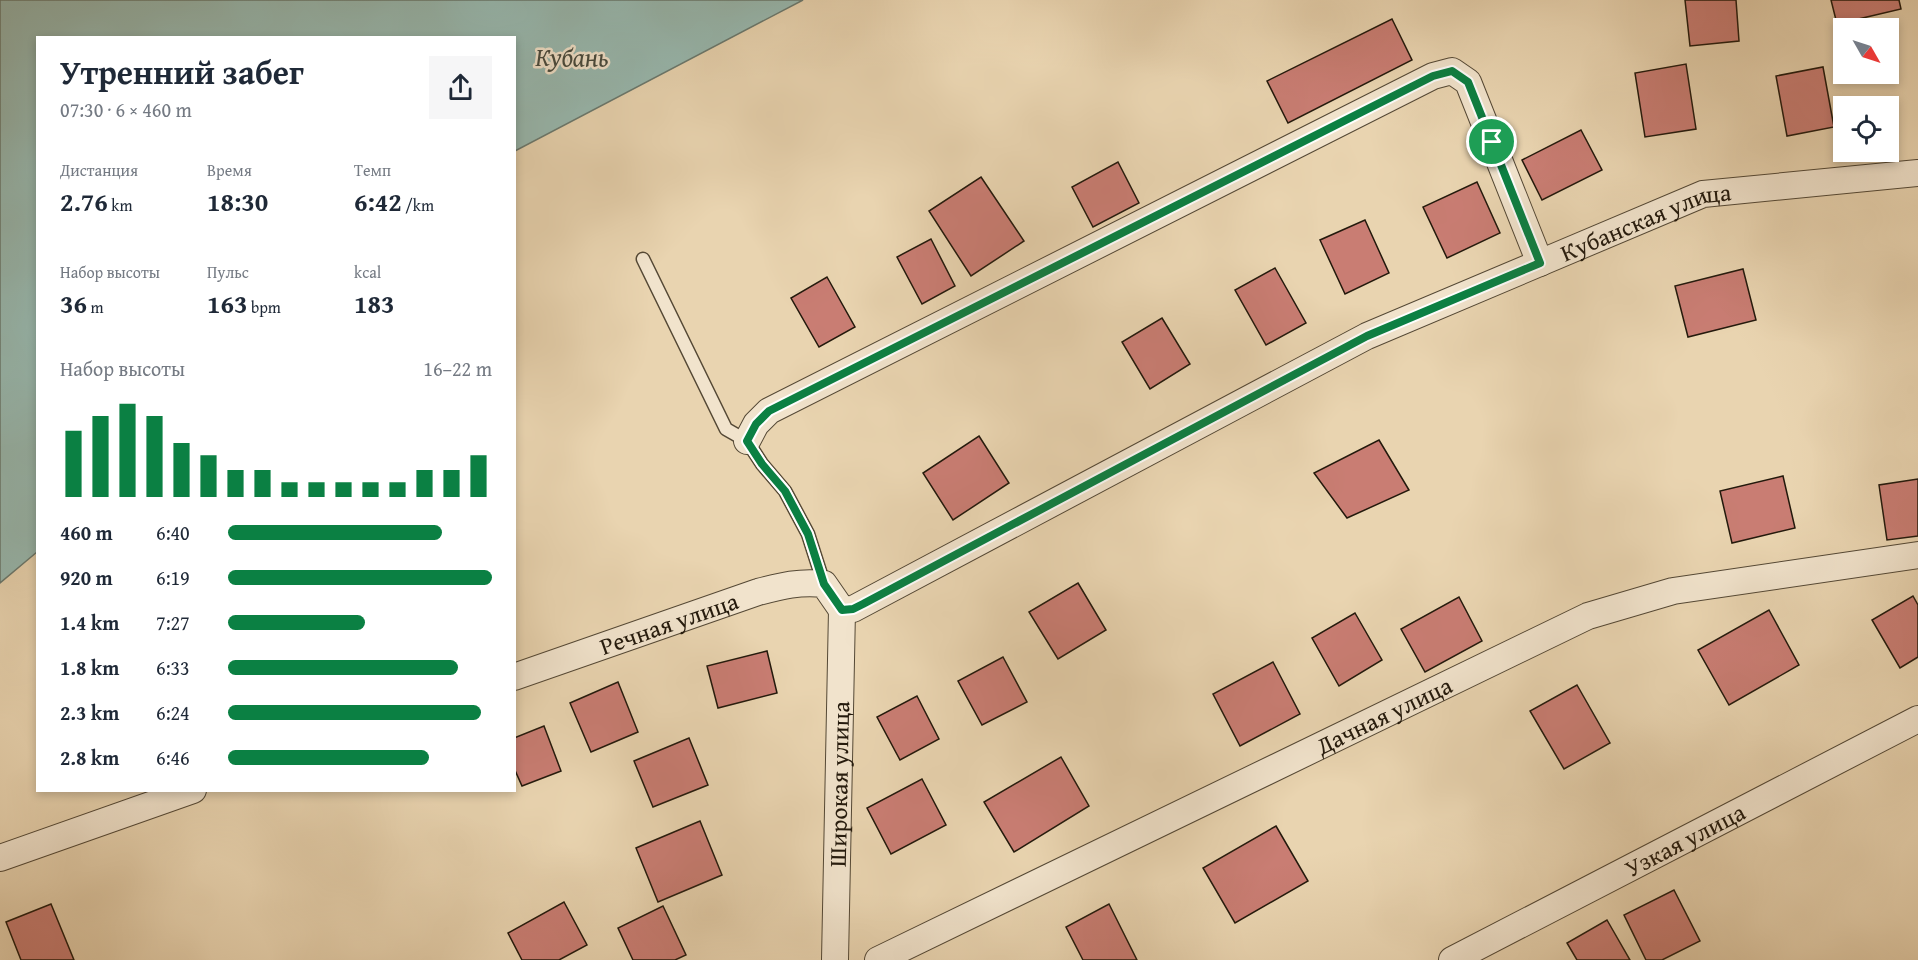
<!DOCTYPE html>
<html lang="ru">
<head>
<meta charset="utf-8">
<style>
	:root { --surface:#fff; --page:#f6f6f7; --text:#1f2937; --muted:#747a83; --accent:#0b8043 }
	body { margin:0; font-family:"Gentium Book Plus",serif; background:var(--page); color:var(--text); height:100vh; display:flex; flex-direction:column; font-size:22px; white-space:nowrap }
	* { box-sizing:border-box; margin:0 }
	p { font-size:20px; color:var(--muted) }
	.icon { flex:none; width:33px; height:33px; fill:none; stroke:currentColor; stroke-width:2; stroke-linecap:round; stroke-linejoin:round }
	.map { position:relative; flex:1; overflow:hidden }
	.drawer { position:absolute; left:36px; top:36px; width:480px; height:756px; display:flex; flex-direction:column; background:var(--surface); border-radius:0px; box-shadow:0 3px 9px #0003 }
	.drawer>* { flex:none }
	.needle { width:39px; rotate:129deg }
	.fabs { position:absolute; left:1833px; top:18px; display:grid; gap:12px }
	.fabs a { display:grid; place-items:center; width:66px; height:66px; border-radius:0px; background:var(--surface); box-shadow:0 3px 9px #0003; font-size:30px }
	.pin { position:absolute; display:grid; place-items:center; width:51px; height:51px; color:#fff; margin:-26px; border:3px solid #fff; border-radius:50%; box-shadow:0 2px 6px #0007 }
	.round { display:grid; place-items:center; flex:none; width:63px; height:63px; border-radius:0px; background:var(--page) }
	.head { display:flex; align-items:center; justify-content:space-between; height:102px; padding:0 24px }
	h1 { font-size:33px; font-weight:700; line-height:45px }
	.figures { display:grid; grid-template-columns:repeat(3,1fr); gap:9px; height:102px; padding:6px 24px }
	.figures div { display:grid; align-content:center }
	.figures b { font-size:26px; font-weight:700 }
	.figures small { font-size:16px; font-weight:400 }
	.figures p { font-size:16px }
	.chart { height:168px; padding:12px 24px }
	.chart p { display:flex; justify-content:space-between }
	.chart svg { width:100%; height:108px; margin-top:6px; stroke:var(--accent); stroke-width:6 }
	ul { padding:0 24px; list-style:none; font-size:20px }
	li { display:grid; grid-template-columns:96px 72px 1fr; align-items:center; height:45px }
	li i { height:15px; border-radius:8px; background:var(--accent) }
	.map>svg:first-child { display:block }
	.water { fill:#97b8af; stroke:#69786e; stroke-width:1.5 }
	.building { fill:#c97d73; stroke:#23190c; stroke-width:1.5 }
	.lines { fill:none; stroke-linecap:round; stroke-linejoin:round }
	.lane-casing { stroke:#544835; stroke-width:15 }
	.street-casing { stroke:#544835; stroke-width:28 }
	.lane { stroke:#f1e3cc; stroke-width:12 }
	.street { stroke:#f1e3cc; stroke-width:26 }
	.route-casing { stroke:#fff; stroke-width:12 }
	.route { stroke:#0b8043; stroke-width:8 }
	.labels { text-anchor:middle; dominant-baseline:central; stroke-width:5; stroke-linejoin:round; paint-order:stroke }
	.street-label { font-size:24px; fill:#23190c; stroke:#f1e3cc }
	.water-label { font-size:26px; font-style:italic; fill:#46493d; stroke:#f1e3cc }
</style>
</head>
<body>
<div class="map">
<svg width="1918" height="960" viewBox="0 0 1918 960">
	<rect width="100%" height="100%" fill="#e9d4b0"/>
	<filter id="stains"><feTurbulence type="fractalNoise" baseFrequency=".00333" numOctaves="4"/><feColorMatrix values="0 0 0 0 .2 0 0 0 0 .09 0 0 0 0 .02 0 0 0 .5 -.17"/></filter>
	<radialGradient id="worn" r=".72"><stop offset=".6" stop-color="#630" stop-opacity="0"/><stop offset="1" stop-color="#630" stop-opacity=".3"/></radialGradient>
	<path class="water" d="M0,0H803L515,151L514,38H38L37,552L0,583Z"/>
	<g class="building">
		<path d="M1685,0H1736L1739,41L1690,46Z"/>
		<path d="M1831,0H1899L1901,9L1837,24Z"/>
		<path d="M1392,19L1412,60L1288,123L1267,81Z"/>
		<path d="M1686,64L1696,129L1645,137L1635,73Z"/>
		<path d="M1823,67L1834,127L1787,136L1776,76Z"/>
		<path d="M1581,130L1602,170L1542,200L1522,160Z"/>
		<path d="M1118,162L1139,203L1093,227L1072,187Z"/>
		<path d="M981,177L1024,241L971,276L929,211Z"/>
		<path d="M1477,182L1500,233L1447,258L1423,207Z"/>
		<path d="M1365,220L1389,273L1345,294L1320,240Z"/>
		<path d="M931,239L955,286L922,304L897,257Z"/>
		<path d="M1275,268L1306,323L1266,345L1235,290Z"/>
		<path d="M1743,269L1756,320L1688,337L1675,286Z"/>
		<path d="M827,277L855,327L819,347L791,298Z"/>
		<path d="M1162,318L1190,364L1150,389L1122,342Z"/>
		<path d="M979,436L1009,483L953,520L923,473Z"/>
		<path d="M1379,440L1409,490L1347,518L1314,473Z"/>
		<path d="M1783,476L1795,528L1732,543L1720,491Z"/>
		<path d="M1918,479V536L1887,540L1879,485Z"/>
		<path d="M1078,583L1106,630L1058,659L1029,612Z"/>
		<path d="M1913,596L1918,605V657L1900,668L1872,620Z"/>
		<path d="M1459,597L1482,641L1425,672L1401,629Z"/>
		<path d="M1769,610L1799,665L1729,705L1698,650Z"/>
		<path d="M1355,613L1382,660L1339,686L1312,638Z"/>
		<path d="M767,651L777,693L718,708L707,666Z"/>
		<path d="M1003,657L1027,702L982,725L958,681Z"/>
		<path d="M1273,662L1300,714L1240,746L1213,694Z"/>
		<path d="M618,682L638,732L591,752L570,703Z"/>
		<path d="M1577,685L1610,743L1564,769L1530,711Z"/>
		<path d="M917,696L939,739L900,760L877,717Z"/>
		<path d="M544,726L561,771L522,786L514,768V738Z"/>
		<path d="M689,738L708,785L653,807L634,761Z"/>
		<path d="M1061,757L1089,806L1014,852L984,802Z"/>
		<path d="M922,779L946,825L891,854L867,808Z"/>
		<path d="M700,821L722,875L658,902L636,848Z"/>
		<path d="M1276,826L1308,881L1235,923L1203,868Z"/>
		<path d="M1674,890L1700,941L1662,960H1646L1624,915Z"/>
		<path d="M564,902L587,945L559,960H522L508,933Z"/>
		<path d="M51,904L74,960H21L6,922Z"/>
		<path d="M1109,904L1137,960H1083L1066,927Z"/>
		<path d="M663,906L686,955L675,960H633L618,928Z"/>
		<path d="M1607,920L1630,960H1577L1567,943Z"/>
	</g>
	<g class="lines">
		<g class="lane-casing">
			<path id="lane" d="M643,259L726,429L747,441L762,464L785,491L808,534L824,584"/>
		</g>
		<g class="street-casing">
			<g id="street">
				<path d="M747,441L756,424L769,411L1433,76L1452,71L1468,82L1540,263"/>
				<path id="s1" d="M514,677L758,592C781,586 800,581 824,584L842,610L853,609L1367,336L1703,194L1918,173"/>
				<path d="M0,858L193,790"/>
				<path id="s2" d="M835,960L842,610"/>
				<path id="s3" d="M878,960L1588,616L1673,591L1918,555"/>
				<path id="s4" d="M1452,960L1918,719"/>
			</g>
		</g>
		<use href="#lane" class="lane"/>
		<use href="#street" class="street"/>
	</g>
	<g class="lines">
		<g class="route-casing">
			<path id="route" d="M1452,71L1468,82L1540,263L1367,336L863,604L853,609L842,610L824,584L808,534L785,491L762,464L747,441L756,424L769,411L1433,76Z"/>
		</g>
		<use href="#route" class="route"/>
	</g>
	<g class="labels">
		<g class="street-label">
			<text stroke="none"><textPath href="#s1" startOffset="1252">Кубанская улица</textPath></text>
			<text stroke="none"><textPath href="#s1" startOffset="164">Речная улица</textPath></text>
			<text stroke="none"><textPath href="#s3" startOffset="562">Дачная улица</textPath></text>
			<text stroke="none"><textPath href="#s2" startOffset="176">Широкая улица</textPath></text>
			<text stroke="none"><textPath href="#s4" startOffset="262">Узкая улица</textPath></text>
		</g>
		<g class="water-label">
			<text x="572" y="56">Кубань</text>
		</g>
	</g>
	<rect width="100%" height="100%" filter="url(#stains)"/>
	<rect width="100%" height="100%" fill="url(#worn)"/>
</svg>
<div class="fabs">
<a><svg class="needle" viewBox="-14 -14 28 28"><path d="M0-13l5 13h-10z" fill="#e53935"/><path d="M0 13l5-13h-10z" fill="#747a83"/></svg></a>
<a><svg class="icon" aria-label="locate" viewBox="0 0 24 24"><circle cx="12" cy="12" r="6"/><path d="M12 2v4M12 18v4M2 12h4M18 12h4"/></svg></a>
</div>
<div class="pin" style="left:1492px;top:142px;background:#1e9e55"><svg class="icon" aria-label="arrive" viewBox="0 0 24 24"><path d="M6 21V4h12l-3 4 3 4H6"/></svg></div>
<section class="drawer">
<div class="head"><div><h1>Утренний забег</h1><p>07:30 · 6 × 460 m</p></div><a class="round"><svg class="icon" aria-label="share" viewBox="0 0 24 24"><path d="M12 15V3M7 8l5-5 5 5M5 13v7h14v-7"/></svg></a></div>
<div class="figures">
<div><p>Дистанция</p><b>2.76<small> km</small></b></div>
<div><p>Время</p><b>18:30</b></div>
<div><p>Темп</p><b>6:42<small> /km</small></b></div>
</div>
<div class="figures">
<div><p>Набор высоты</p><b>36<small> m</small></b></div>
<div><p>Пульс</p><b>163<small> bpm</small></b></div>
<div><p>kcal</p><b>183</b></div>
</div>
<div class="chart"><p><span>Набор высоты</span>16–22 m</p>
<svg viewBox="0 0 160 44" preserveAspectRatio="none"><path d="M5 44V17M15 44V11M25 44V6M35 44V11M45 44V22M55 44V27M65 44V33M75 44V33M85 44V38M95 44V38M105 44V38M115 44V38M125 44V38M135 44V33M145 44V33M155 44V27"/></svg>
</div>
<ul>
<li><b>460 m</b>6:40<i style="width:81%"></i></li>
<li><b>920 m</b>6:19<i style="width:100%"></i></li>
<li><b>1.4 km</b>7:27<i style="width:52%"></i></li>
<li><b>1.8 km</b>6:33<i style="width:87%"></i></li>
<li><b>2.3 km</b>6:24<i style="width:96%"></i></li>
<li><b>2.8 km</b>6:46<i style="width:76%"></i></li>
</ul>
</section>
</div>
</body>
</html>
